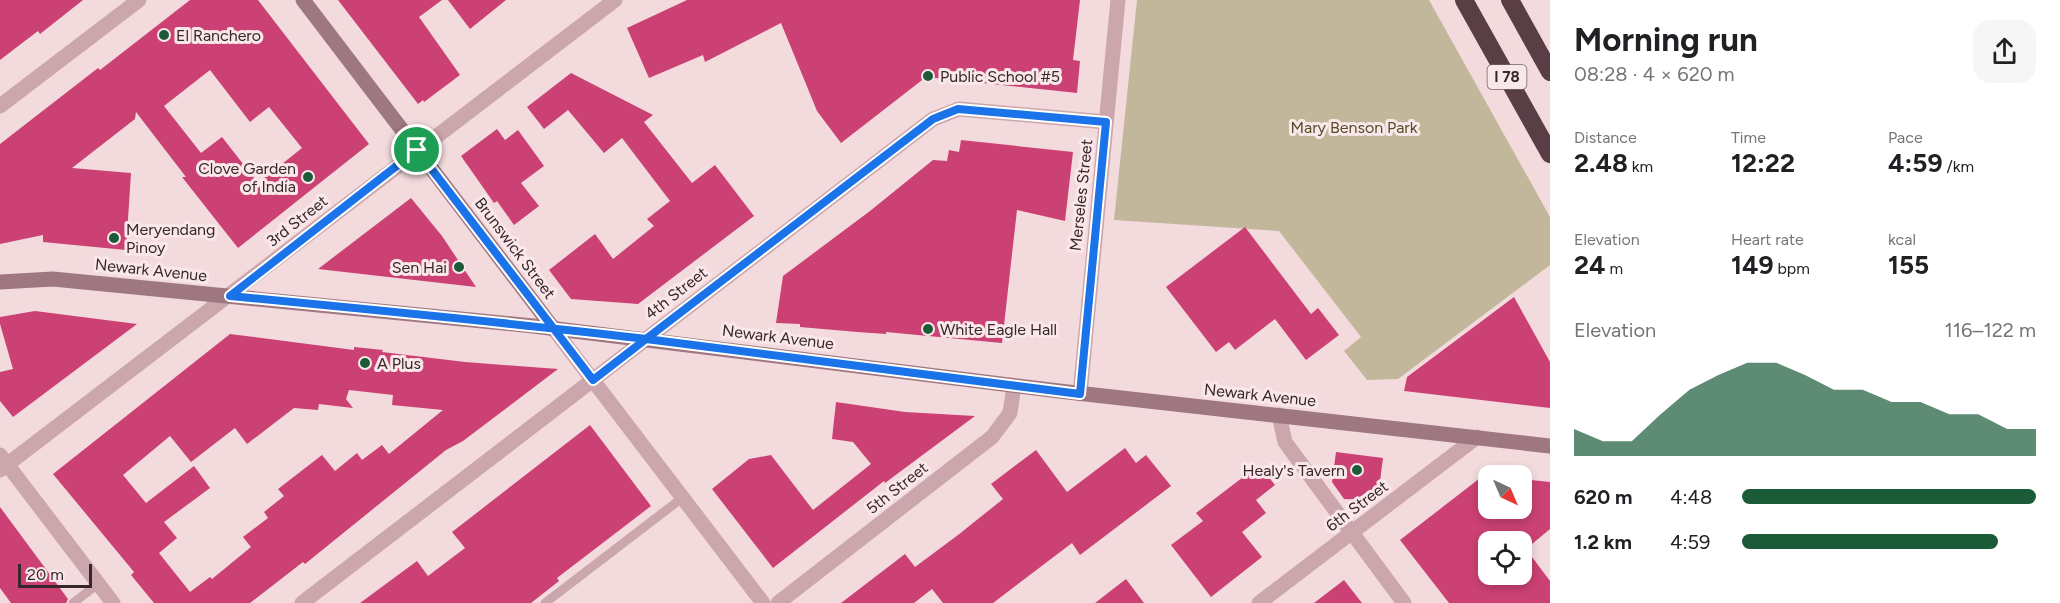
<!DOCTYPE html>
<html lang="en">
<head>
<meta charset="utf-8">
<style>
	:root { --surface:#fff; --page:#f6f6f6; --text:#202124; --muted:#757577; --accent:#1b5b38 }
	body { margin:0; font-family:Figtree,sans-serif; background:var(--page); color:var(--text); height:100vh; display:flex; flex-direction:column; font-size:22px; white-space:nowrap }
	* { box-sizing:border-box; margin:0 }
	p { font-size:20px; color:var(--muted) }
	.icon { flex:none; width:33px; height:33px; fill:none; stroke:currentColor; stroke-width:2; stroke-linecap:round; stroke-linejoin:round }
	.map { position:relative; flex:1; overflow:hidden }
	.drawer { display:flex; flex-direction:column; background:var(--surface); width:510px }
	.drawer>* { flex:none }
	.needle { width:39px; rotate:136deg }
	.tools { position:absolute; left:1478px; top:465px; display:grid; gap:12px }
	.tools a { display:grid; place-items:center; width:54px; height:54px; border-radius:12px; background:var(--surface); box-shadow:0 3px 9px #0003; font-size:30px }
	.scale { position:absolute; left:18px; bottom:15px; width:74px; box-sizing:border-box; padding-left:6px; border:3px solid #37272c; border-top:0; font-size:16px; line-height:21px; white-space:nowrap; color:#37272c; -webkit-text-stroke:4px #fae7e9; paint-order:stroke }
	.pin { position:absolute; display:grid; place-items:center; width:51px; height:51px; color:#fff; margin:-26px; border:3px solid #fff; border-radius:50%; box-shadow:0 2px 6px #0007 }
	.round { display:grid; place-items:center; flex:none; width:63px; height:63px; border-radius:18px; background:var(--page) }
	.headline { display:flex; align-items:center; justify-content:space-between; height:102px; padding:0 24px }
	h1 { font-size:33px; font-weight:700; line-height:45px }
	.metrics { display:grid; grid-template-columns:repeat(3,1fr); gap:9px; height:102px; padding:6px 24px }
	.metrics div { display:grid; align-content:center }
	.metrics b { font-size:26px; font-weight:700 }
	.metrics small { font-size:16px; font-weight:400 }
	.metrics p { font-size:16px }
	.chart { height:168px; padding:12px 24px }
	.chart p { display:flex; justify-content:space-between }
	.chart svg { width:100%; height:108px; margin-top:6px; fill:var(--accent); opacity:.7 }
	ul { padding:0 24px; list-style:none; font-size:20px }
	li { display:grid; grid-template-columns:96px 72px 1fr; align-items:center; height:45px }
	li i { height:15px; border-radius:8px; background:var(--accent) }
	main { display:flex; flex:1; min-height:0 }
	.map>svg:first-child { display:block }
	.green { fill:#c2b79a }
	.building { fill:#cb4174; fill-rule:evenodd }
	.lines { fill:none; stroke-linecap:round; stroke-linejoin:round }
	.lane { stroke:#cba6ac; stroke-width:9 }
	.street { stroke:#cba6ac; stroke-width:15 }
	.secondary { stroke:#9f7781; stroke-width:15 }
	.highway { stroke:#593e46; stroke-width:18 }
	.route-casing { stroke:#fff; stroke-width:12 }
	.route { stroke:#1a73e8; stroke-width:8 }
	.poi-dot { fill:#1b5b38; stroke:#fae7e9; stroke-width:2 }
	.labels { text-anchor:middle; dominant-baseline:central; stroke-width:6; stroke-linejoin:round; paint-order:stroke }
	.shield { fill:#fae7e9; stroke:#726165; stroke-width:1.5 }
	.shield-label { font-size:15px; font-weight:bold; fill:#37272c }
	.poi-label { font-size:16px; fill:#37272c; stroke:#fae7e9; text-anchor:start }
	.park-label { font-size:16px; fill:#574b2a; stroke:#fae7e9 }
	.street-label { font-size:16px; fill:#37272c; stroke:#fae7e9 }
</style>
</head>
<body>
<main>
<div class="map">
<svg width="1550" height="603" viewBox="0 0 1550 603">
	<rect width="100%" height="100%" fill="#f3dbdd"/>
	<path class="green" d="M1137,0H1429L1550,217V265L1398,379L1367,380L1344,351L1361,337L1279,231L1114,220Z"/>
	<g class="building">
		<path d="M0,0H83L40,34L38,31L0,60Z"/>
		<path d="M190,0H258L369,144L238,248L182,177H186L136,112L135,119L72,168L131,173L126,250L43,242V235L0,244V144L98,68L100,70ZM210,70L250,122L269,107L302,148L258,183L222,137L201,153L164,106Z"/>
		<path d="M338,0H442L419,17L460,75L424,102L423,100L418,104Z"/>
		<path d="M448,0H506L470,29Z"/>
		<path d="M687,0H1080L1073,60L1080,61L1077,93L926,77L841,143L817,111L781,23L705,62L703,55L649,78L627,28Z"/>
		<path d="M571,73L653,115L644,122L692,183L715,165L754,216L638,304L571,299L549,270L595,234L613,259L654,226L647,219L670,201L622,138L604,153L568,110L544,129L527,107Z"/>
		<path d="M497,129L505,140L518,130L544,166L521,183L539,206L514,225L497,201L494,203L461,156Z"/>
		<path d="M961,140L1073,152L1065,221L1017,210L1002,343L886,332V334L857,332L800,327V324L776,323L783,276L870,211L933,160L947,161L949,150L959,152Z"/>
		<path d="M411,198L442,236L476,287L318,269Z"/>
		<path d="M1245,227L1311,314L1318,308L1339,335L1306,360L1275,319L1235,350L1229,342L1216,352L1166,287Z"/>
		<path d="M1514,297L1550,362V408L1404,391L1407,377Z"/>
		<path d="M35,311L137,324L13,417L0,401V372L13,369L0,324V317Z"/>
		<path d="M230,334L354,350V347L383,350L382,352L465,362L558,369L463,441L446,450L305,564L303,562L250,603H154L131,575L134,572L53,474ZM349,390L393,395L392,405L443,410L389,454L382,445L362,460L357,453L335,471L322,455L278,489L284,496L264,512L268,518L243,537L251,547L212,579L210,577L190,592L159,553L177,538L164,522L210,488L194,466L146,503L123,475L170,436L191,462L235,428L247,444L294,408L318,410L319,404L353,408L346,399Z"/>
		<path d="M836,402L905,412L975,416L885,483L884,481L773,568L712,489L749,459L771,455L813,510L871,464L853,442L832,439Z"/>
		<path d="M590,425L651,506L557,578L559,581L531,603H360L417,561L428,576L465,548L452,532Z"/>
		<path d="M1125,448L1136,463L1146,455L1171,486L1080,555L1072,543L993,603H943L932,589L914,603H841L905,554L915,567L958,535L1003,499L991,484L1036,450L1067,492Z"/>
		<path d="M1336,452L1383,458L1379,489L1367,500L1344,499L1332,482Z"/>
		<path d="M1259,465L1275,485L1256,500L1266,513L1242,532L1262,557L1211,597L1171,545L1203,521L1196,513Z"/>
		<path d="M1484,475L1490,476H1488V508H1521V479L1550,482V529L1526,549L1550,581V603H1449L1400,540ZM1488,542H1521V574H1488Z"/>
		<path d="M0,507L68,599L66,603H11L0,588Z"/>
		<path d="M1126,579L1144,603H1095Z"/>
		<path d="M1344,580L1362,603H1314Z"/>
	</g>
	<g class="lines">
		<g class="lane">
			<path d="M73,603L98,584"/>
			<path d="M545,603L682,498"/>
		</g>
		<g class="street">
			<path d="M0,106L139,0"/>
			<path d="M553,328L763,603"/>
			<path d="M1080,394L1118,0"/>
			<path d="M1279,415L1285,442L1404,603"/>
			<path d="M0,455L113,603"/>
			<path d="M0,470L615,0"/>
			<path d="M302,603L933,119L959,109L1106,122"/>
			<path d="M778,603L992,437L1010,413L1014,386"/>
			<path d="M1259,603L1477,437"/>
		</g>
		<g class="secondary">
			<path d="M303,0L553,328"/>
			<path d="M0,282L53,279L533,326L1059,391L1550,446"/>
		</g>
		<g class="highway">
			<path d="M1464,0L1550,154"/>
			<path d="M1510,0L1550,72"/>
		</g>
	</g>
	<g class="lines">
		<g class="route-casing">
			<path id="route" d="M417,150L593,380L646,339L1080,394L1106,122L958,109L933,119L646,339L638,338C502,322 366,309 230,296L417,150"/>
		</g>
		<use href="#route" class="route"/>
	</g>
	<g class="poi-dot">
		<circle cx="164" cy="35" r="6"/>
		<circle cx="928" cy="76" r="6"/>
		<circle cx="308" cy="177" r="6"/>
		<circle cx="114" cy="238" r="6"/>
		<circle cx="459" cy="267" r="6"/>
		<circle cx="928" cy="329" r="6"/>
		<circle cx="365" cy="363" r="6"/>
		<circle cx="1357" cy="470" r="6"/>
	</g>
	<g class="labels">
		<rect class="shield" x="1487.5" y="65" width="39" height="24" rx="4.5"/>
		<g class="shield-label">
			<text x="1507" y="77">I 78</text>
		</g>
		<g class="poi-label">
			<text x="176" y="35">El Ranchero</text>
			<text x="940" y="76">Public School #5</text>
			<text x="296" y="168" text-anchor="end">Clove Garden<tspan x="296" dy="18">of India</tspan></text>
			<text x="126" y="229">Meryendang<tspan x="126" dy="18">Pinoy</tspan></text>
			<text x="447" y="267" text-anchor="end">Sen Hai</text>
			<text x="940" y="329">White Eagle Hall</text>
			<text x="377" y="363">A Plus</text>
			<text x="1345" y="470" text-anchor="end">Healy's Tavern</text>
		</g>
		<g class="park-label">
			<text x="1354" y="127">Mary Benson Park</text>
		</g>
		<g class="street-label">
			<text transform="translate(1081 195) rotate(-84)">Merseles Street</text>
			<text transform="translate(297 221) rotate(-38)">3rd Street</text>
			<text transform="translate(515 248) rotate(53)">Brunswick Street</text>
			<text transform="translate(151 270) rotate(6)">Newark Avenue</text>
			<text transform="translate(676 293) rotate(-38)">4th Street</text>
			<text transform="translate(778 337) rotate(7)">Newark Avenue</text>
			<text transform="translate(1260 395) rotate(6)">Newark Avenue</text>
			<text transform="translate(897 488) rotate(-38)">5th Street</text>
			<text transform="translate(1357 506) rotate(-37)">6th Street</text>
		</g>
	</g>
</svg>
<div class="tools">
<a><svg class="needle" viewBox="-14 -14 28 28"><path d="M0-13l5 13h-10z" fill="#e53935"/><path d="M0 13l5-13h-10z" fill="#757577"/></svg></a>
<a><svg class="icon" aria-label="locate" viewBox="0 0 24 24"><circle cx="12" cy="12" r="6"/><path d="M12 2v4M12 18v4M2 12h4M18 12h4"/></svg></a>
</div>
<div class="scale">20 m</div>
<div class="pin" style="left:417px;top:150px;background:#1e9e55"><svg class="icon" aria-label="arrive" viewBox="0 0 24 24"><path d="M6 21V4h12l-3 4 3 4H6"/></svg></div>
</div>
<section class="drawer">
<div class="headline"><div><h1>Morning run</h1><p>08:28 · 4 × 620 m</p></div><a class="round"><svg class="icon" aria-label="share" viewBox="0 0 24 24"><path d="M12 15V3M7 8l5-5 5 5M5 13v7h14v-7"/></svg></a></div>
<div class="metrics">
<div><p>Distance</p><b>2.48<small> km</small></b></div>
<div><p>Time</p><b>12:22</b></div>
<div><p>Pace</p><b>4:59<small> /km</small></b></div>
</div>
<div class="metrics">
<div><p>Elevation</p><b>24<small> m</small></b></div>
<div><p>Heart rate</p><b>149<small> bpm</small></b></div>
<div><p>kcal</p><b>155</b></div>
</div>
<div class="chart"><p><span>Elevation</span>116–122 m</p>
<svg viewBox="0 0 160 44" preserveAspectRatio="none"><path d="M0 44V33L10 38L20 38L30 27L40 17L50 11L60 6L70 6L80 11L90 17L100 17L110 22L120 22L130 27L140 27L150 33L160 33V44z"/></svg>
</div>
<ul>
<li><b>620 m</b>4:48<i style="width:100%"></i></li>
<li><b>1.2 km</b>4:59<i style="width:87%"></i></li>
</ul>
</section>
</main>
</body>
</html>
